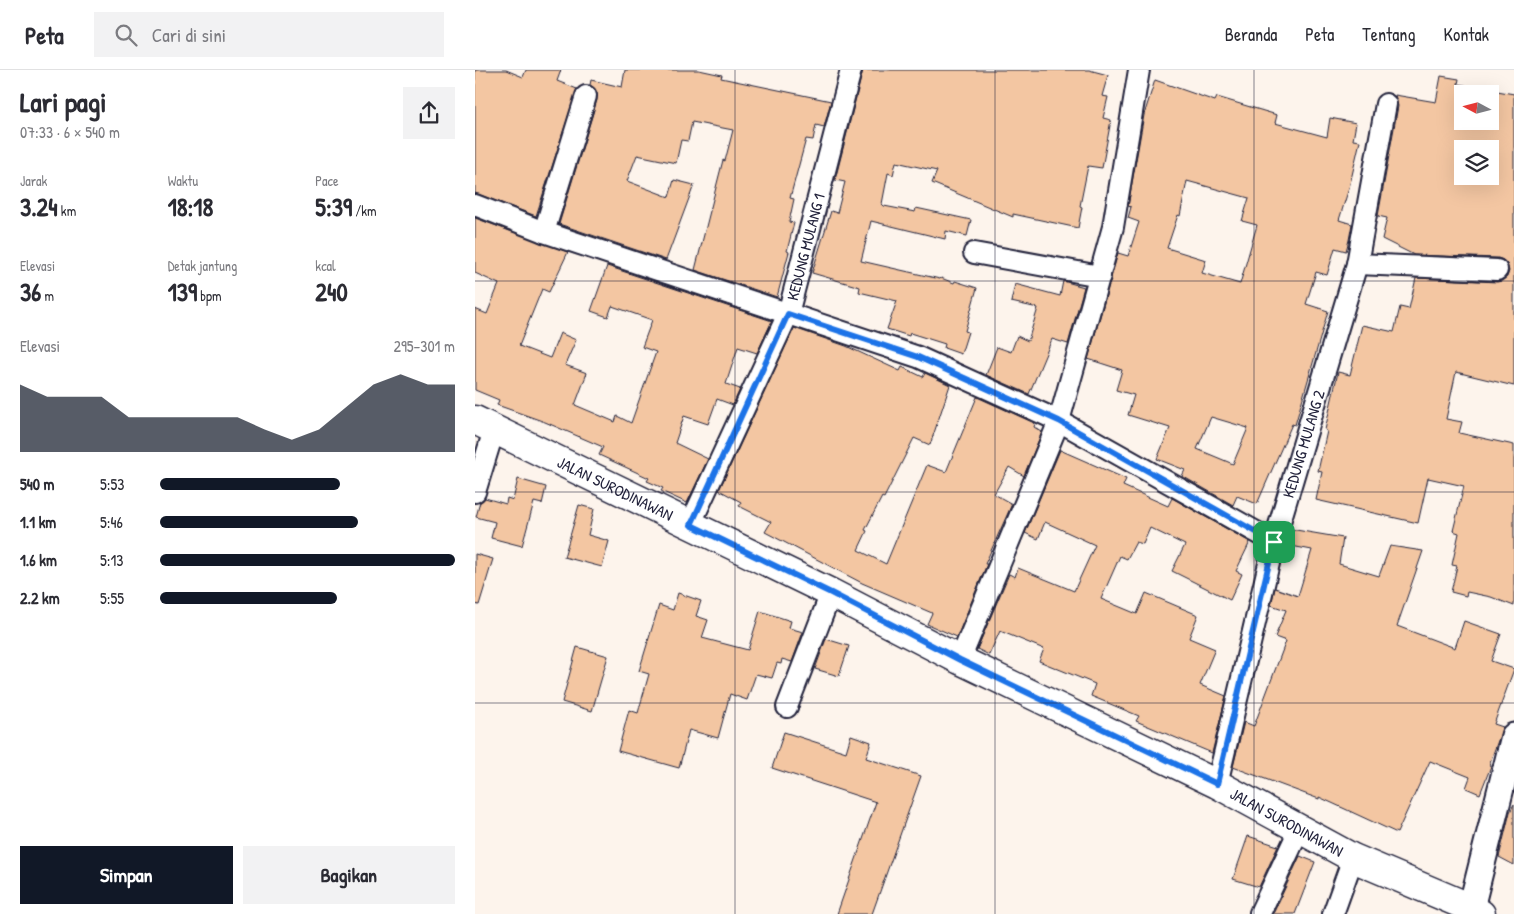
<!DOCTYPE html>
<html lang="id">
<head>
<meta charset="utf-8">
<style>
	:root { --surface:#fff; --page:#f2f2f3; --text:#2b2b33; --muted:#7c7c81; --line:#e1e1e2; --accent:#111827 }
	body { margin:0; font-family:"Patrick Hand",sans-serif; background:var(--page); color:var(--text); height:100vh; display:flex; flex-direction:column; font-size:19px; white-space:nowrap }
	* { box-sizing:border-box; margin:0 }
	p { font-size:16px; color:var(--muted) }
	.icon { flex:none; width:28px; height:28px; fill:none; stroke:currentColor; stroke-width:2; stroke-linecap:round; stroke-linejoin:round }
	.map { position:relative; flex:1; overflow:hidden }
	.panel { display:flex; flex-direction:column; background:var(--surface); width:475px }
	.panel>* { flex:none }
	.needle { width:32px; rotate:277deg }
	.tools { position:absolute; left:979px; top:15px; display:grid; gap:10px }
	.tools a { display:grid; place-items:center; width:45px; height:45px; border-radius:0px; background:var(--surface); box-shadow:0 5px 20px #0002; font-size:25px }
	.pin { position:absolute; display:grid; place-items:center; width:42px; height:42px; color:#fff; margin:-21px; border-radius:10px; box-shadow:0 2px 8px #0006 }
	.round { display:grid; place-items:center; flex:none; width:52px; height:52px; border-radius:0px; background:var(--page) }
	.headline { display:flex; align-items:center; justify-content:space-between; height:85px; padding:0 20px }
	h1 { font-size:28px; font-weight:800; line-height:38px }
	.figures { display:grid; grid-template-columns:repeat(3,1fr); gap:8px; height:85px; padding:5px 20px }
	.figures div { display:grid; align-content:center }
	.figures b { font-size:25px; font-weight:800 }
	.figures small { font-size:14px; font-weight:400 }
	.figures p { font-size:14px }
	.chart { height:140px; padding:10px 20px }
	.chart p { display:flex; justify-content:space-between }
	.chart svg { width:100%; height:90px; margin-top:5px; fill:var(--accent); opacity:.7 }
	.primary-button { display:flex; gap:10px; margin-top:auto; padding:10px 20px }
	.primary-button a { flex:1; height:58px; border-radius:0px; background:var(--accent); color:#fff; font-size:20px; font-weight:800; line-height:58px; text-align:center }
	.primary-button a+a { background:var(--page); color:var(--text) }
	ul { padding:0 20px; list-style:none; font-size:16px }
	li { display:grid; grid-template-columns:80px 60px 1fr; align-items:center; height:38px }
	li i { height:12px; border-radius:6px; background:var(--accent) }
	header { display:flex; align-items:center; gap:30px; box-sizing:border-box; height:70px; padding:0 25px; background:var(--surface); border-bottom:1px solid var(--line) }
	header strong { font-size:24px }
	nav { display:flex; gap:28px; margin-inline-start:auto; font-size:18px }
	.search { width:350px; height:45px; background:var(--page); display:flex; align-items:center; gap:12px; box-sizing:border-box; padding:0 18px; border-radius:0px; color:var(--muted); font-size:19px }
	main { display:flex; flex:1; min-height:0 }
	.map>svg:first-child { display:block }
	.building { fill:#f3c6a2; stroke:#22223b; fill-rule:evenodd }
	.lines { fill:none; stroke-linecap:round; stroke-linejoin:round }
	.minor-casing { stroke:#22223b; stroke-width:24 }
	.tertiary-casing { stroke:#22223b; stroke-width:29 }
	.secondary-casing { stroke:#22223b; stroke-width:31 }
	.minor { stroke:#fff; stroke-width:20 }
	.tertiary { stroke:#fff; stroke-width:25 }
	.secondary { stroke:#fff; stroke-width:28 }
	.route-casing { stroke:#fff; stroke-width:10 }
	.route { stroke:#1a73e8; stroke-width:6 }
	.grid { fill:none; stroke:#22223b; stroke-width:1; stroke-opacity:0.55 }
	.labels { text-anchor:middle; dominant-baseline:central; stroke-width:4.5; stroke-linejoin:round; paint-order:stroke }
	.street-label { font-size:16px; fill:#22223b; stroke:#fff }
</style>
</head>
<body>
<header>
<strong>Peta</strong>
<div class="search"><svg class="icon" aria-label="search" viewBox="0 0 24 24"><circle cx="10" cy="10" r="6"/><path d="M15 15l6 6"/></svg>Cari di sini</div>
<nav><a>Beranda</a><a>Peta</a><a>Tentang</a><a>Kontak</a></nav>
</header>
<main>
<section class="panel">
<div class="headline"><div><h1>Lari pagi</h1><p>07:33 · 6 × 540 m</p></div><a class="round"><svg class="icon" aria-label="share" viewBox="0 0 24 24"><path d="M12 15V3M7 8l5-5 5 5M5 13v7h14v-7"/></svg></a></div>
<div class="figures">
<div><p>Jarak</p><b>3.24<small> km</small></b></div>
<div><p>Waktu</p><b>18:18</b></div>
<div><p>Pace</p><b>5:39<small> /km</small></b></div>
</div>
<div class="figures">
<div><p>Elevasi</p><b>36<small> m</small></b></div>
<div><p>Detak jantung</p><b>139<small> bpm</small></b></div>
<div><p>kcal</p><b>240</b></div>
</div>
<div class="chart"><p><span>Elevasi</span>295–301 m</p>
<svg viewBox="0 0 160 44" preserveAspectRatio="none"><path d="M0 44V11L10 17L20 17L30 17L40 27L50 27L60 27L70 27L80 27L90 33L100 38L110 33L120 22L130 11L140 6L150 11L160 11V44z"/></svg>
</div>
<ul>
<li><b>540 m</b>5:53<i style="width:61%"></i></li>
<li><b>1.1 km</b>5:46<i style="width:67%"></i></li>
<li><b>1.6 km</b>5:13<i style="width:100%"></i></li>
<li><b>2.2 km</b>5:55<i style="width:60%"></i></li>
</ul>
<div class="primary-button"><a>Simpan</a><a>Bagikan</a></div>
</section>
<div class="map">
<svg width="1039" height="844" viewBox="0 0 1039 844">
	<rect width="100%" height="100%" fill="#fdf4ec"/>
	<filter id="ink" filterUnits="userSpaceOnUse"><feTurbulence type="fractalNoise" baseFrequency=".02" numOctaves="2"/><feDisplacementMap in="SourceGraphic" scale="10" xChannelSelector="R" yChannelSelector="G"/><feConvolveMatrix kernelMatrix="1 2 1 2 8 2 1 2 1" color-interpolation-filters="sRGB"/></filter>
	<g filter="url(#ink)">
		<g class="building">
			<path d="M0,0H31L48,7L51,0H86L82,11L102,19L61,146L0,123Z"/>
			<path d="M150,0H224L247,5L246,8L356,31L349,57L341,55L338,70L331,69L315,128L319,129L314,152L319,153L312,181L314,182L302,227L220,200L248,90L250,91L258,60L217,52L213,71L206,70L201,93L162,85L152,111L194,127L199,110L219,115L191,190L84,154L122,30V23L119,18L115,15L116,10L147,17Z"/>
			<path d="M388,0H614L633,5L627,26L633,27L628,48L636,50L627,98L613,96L605,136L607,137L603,158L538,144V147L457,113L462,101L421,92L418,105L413,103L407,134L409,136L440,142L441,138L496,150L492,166L471,161L470,169L396,151L386,191L465,209L466,208L479,213L480,211L502,218L490,261L493,262L486,284L469,278L470,274L435,263L434,266L412,259L422,231L384,222L385,217L337,203L356,141L362,143L370,112L360,110Z"/>
			<path d="M966,6L984,9L983,14L1039,24V316L981,302L971,349L987,352L984,363L1039,375V536L1016,527L992,522L991,526L976,522L982,496L977,495L984,463L978,461L989,416L953,408L943,453L841,430L847,402L843,401L852,361L850,360L863,302L875,305L887,255L919,262L925,237L934,239L941,208L1022,212L1027,211L1032,207L1034,201L1032,194L1028,190L1023,188L939,185L907,169L912,148L903,146L923,36L920,25L961,32ZM988,24H1015V51H988ZM988,79H1015V106H988Z"/>
			<path d="M680,10L740,31L742,27L802,45L800,53L852,67L855,48L881,53L878,70L885,71L874,118L864,150L877,154L874,170L871,181L860,178L852,205L841,202L831,234L853,241L820,355L817,354L782,434L762,426L758,435L707,406L710,400L682,389L695,358L653,345L659,325L641,320L647,300L613,289L643,183L653,186L664,152L653,148L656,137L653,136L669,45ZM712,111L774,128L767,151L782,155L765,214L727,203L731,190L692,178L703,145L705,146ZM736,347L773,358L758,394L722,379Z"/>
			<path d="M0,148L93,182L74,222L67,219L44,276L75,288L85,263L101,270L90,295L112,303L100,335L140,352L142,346L156,353L181,282L167,277L177,250L137,236L133,247L116,241L132,196L297,251L282,283L263,277L251,314L265,319L258,335L242,329L233,354L209,346L200,373L233,389L212,433L186,421L188,418L172,411L174,408L124,385L128,377L70,352L22,335L24,330L0,320V239L12,244L24,214L0,203Z"/>
			<path d="M588,211L609,217L593,274L577,269L554,324L511,305L522,277L536,282L542,266L553,271L563,238L536,232L540,214L585,226Z"/>
			<path d="M319,258L371,276L425,301L427,297L448,307L450,303L475,315L455,375L439,368L409,428L407,427L390,460L392,461L383,480L411,494L452,395L471,402L502,327L557,352L560,354L559,357L567,362L549,406L534,397L519,424L537,434L510,494H512L482,567L452,554L457,543L387,513L290,462L296,452L264,436L266,432L244,420Z"/>
			<path d="M585,380L651,409L648,416L693,436L697,428L775,472L761,501L767,504L755,530L697,501L710,475L675,458L668,474L661,472L652,489L645,486L626,529L662,544L671,523L723,545L714,568L740,579L725,615L751,626L737,683L661,651L664,646L616,626L620,614L564,591L569,579L525,561L514,585L502,579L534,504L540,507L543,498L599,521L620,475L570,452L563,469L550,463Z"/>
			<path d="M43,409L71,417L67,434L59,432L47,476L16,468L20,452L1,447L5,432L10,428L31,434L32,428L38,430Z"/>
			<path d="M104,435L119,439L113,465L134,471L127,497L89,487Z"/>
			<path d="M815,459L868,468L864,494L904,506L915,476L948,481L922,556L980,578L989,551L1026,564L1016,591L1039,599L1019,654L1028,657L1014,695L1016,696L1005,724L991,718L995,707L955,691L922,763L844,727V729L758,697L769,652L779,656L811,571L800,567L811,540L796,535L800,518L823,526L837,480L811,475Z"/>
			<path d="M0,484L18,489L4,535L0,534Z"/>
			<path d="M203,523L226,531L221,546L233,550L227,568L273,580L285,541L316,551L314,558L328,562L317,592L307,589L306,594L302,593L297,608L281,604L272,630L255,624L243,668L214,660L204,698L143,681L154,640L163,643L174,604L164,601L184,535L198,540Z"/>
			<path d="M351,569L374,576L364,606L340,599Z"/>
			<path d="M102,577L133,586L117,641L87,632Z"/>
			<path d="M309,662L371,682L376,665L396,672L391,688L446,706L397,844H362L401,732L297,698Z"/>
			<path d="M1039,734V795L1024,787L1035,742Z"/>
			<path d="M773,766L803,776L784,817L758,809Z"/>
			<path d="M825,786L840,792L820,844H798Z"/>
		</g>
		<g class="lines">
			<g class="minor-casing">
				<g id="minor">
					<path d="M0,135L69,162L443,287L584,351L799,472"/>
					<path d="M69,162L111,26"/>
					<path d="M499,183L625,206"/>
					<path d="M882,194L1022,200"/>
					<path d="M0,422L19,360"/>
					<path id="s1" d="M215,455L313,244L376,0"/>
					<path d="M485,590L584,351L638,157L664,0"/>
					<path d="M312,637L356,523"/>
					<path id="s2" d="M742,714L799,472L882,194L911,34"/>
					<path d="M785,843L824,760"/>
					<path d="M858,844L878,788"/>
				</g>
			</g>
			<g class="tertiary-casing">
				<path id="tertiary" d="M996,838L1039,666"/>
			</g>
			<g class="secondary-casing">
				<g id="secondary">
					<path id="s3" d="M0,350L356,523L485,590L742,714L878,788L996,838L1006,844"/>
				</g>
			</g>
			<use href="#minor" class="minor"/>
			<use href="#tertiary" class="tertiary"/>
			<use href="#secondary" class="secondary"/>
		</g>
	</g>
	<g class="lines" filter="url(#ink)">
		<g class="route-casing">
			<path id="route" d="M313,244L443,287L584,351L799,472L742,714L485,590L356,523L216,455Z"/>
		</g>
		<use href="#route" class="route"/>
	</g>
	<path class="grid" d="M260,0V844M520,0V844M779,0V844M0,211H1039M0,422H1039M0,633H1039"/>
	<g class="labels">
		<g class="street-label">
			<text stroke="none"><textPath href="#s1" startOffset="302">KEDUNG MULANG 1</textPath></text>
			<text stroke="none"><textPath href="#s2" startOffset="351">KEDUNG MULANG 2</textPath></text>
			<text stroke="none"><textPath href="#s3" startOffset="156">JALAN SURODINAWAN</textPath></text>
			<text stroke="none"><textPath href="#s3" startOffset="906">JALAN SURODINAWAN</textPath></text>
		</g>
	</g>
</svg>
<div class="tools">
<a><svg class="needle" viewBox="-14 -14 28 28"><path d="M0-13l5 13h-10z" fill="#e53935"/><path d="M0 13l5-13h-10z" fill="#7c7c81"/></svg></a>
<a><svg class="icon" aria-label="layers" viewBox="0 0 24 24"><path d="M12 4l9 5-9 5-9-5zM3 14l9 5 9-5"/></svg></a>
</div>
<div class="pin" style="left:799px;top:472px;background:#1e9e55"><svg class="icon" aria-label="arrive" viewBox="0 0 24 24"><path d="M6 21V4h12l-3 4 3 4H6"/></svg></div>
</div>
</main>
</body>
</html>
